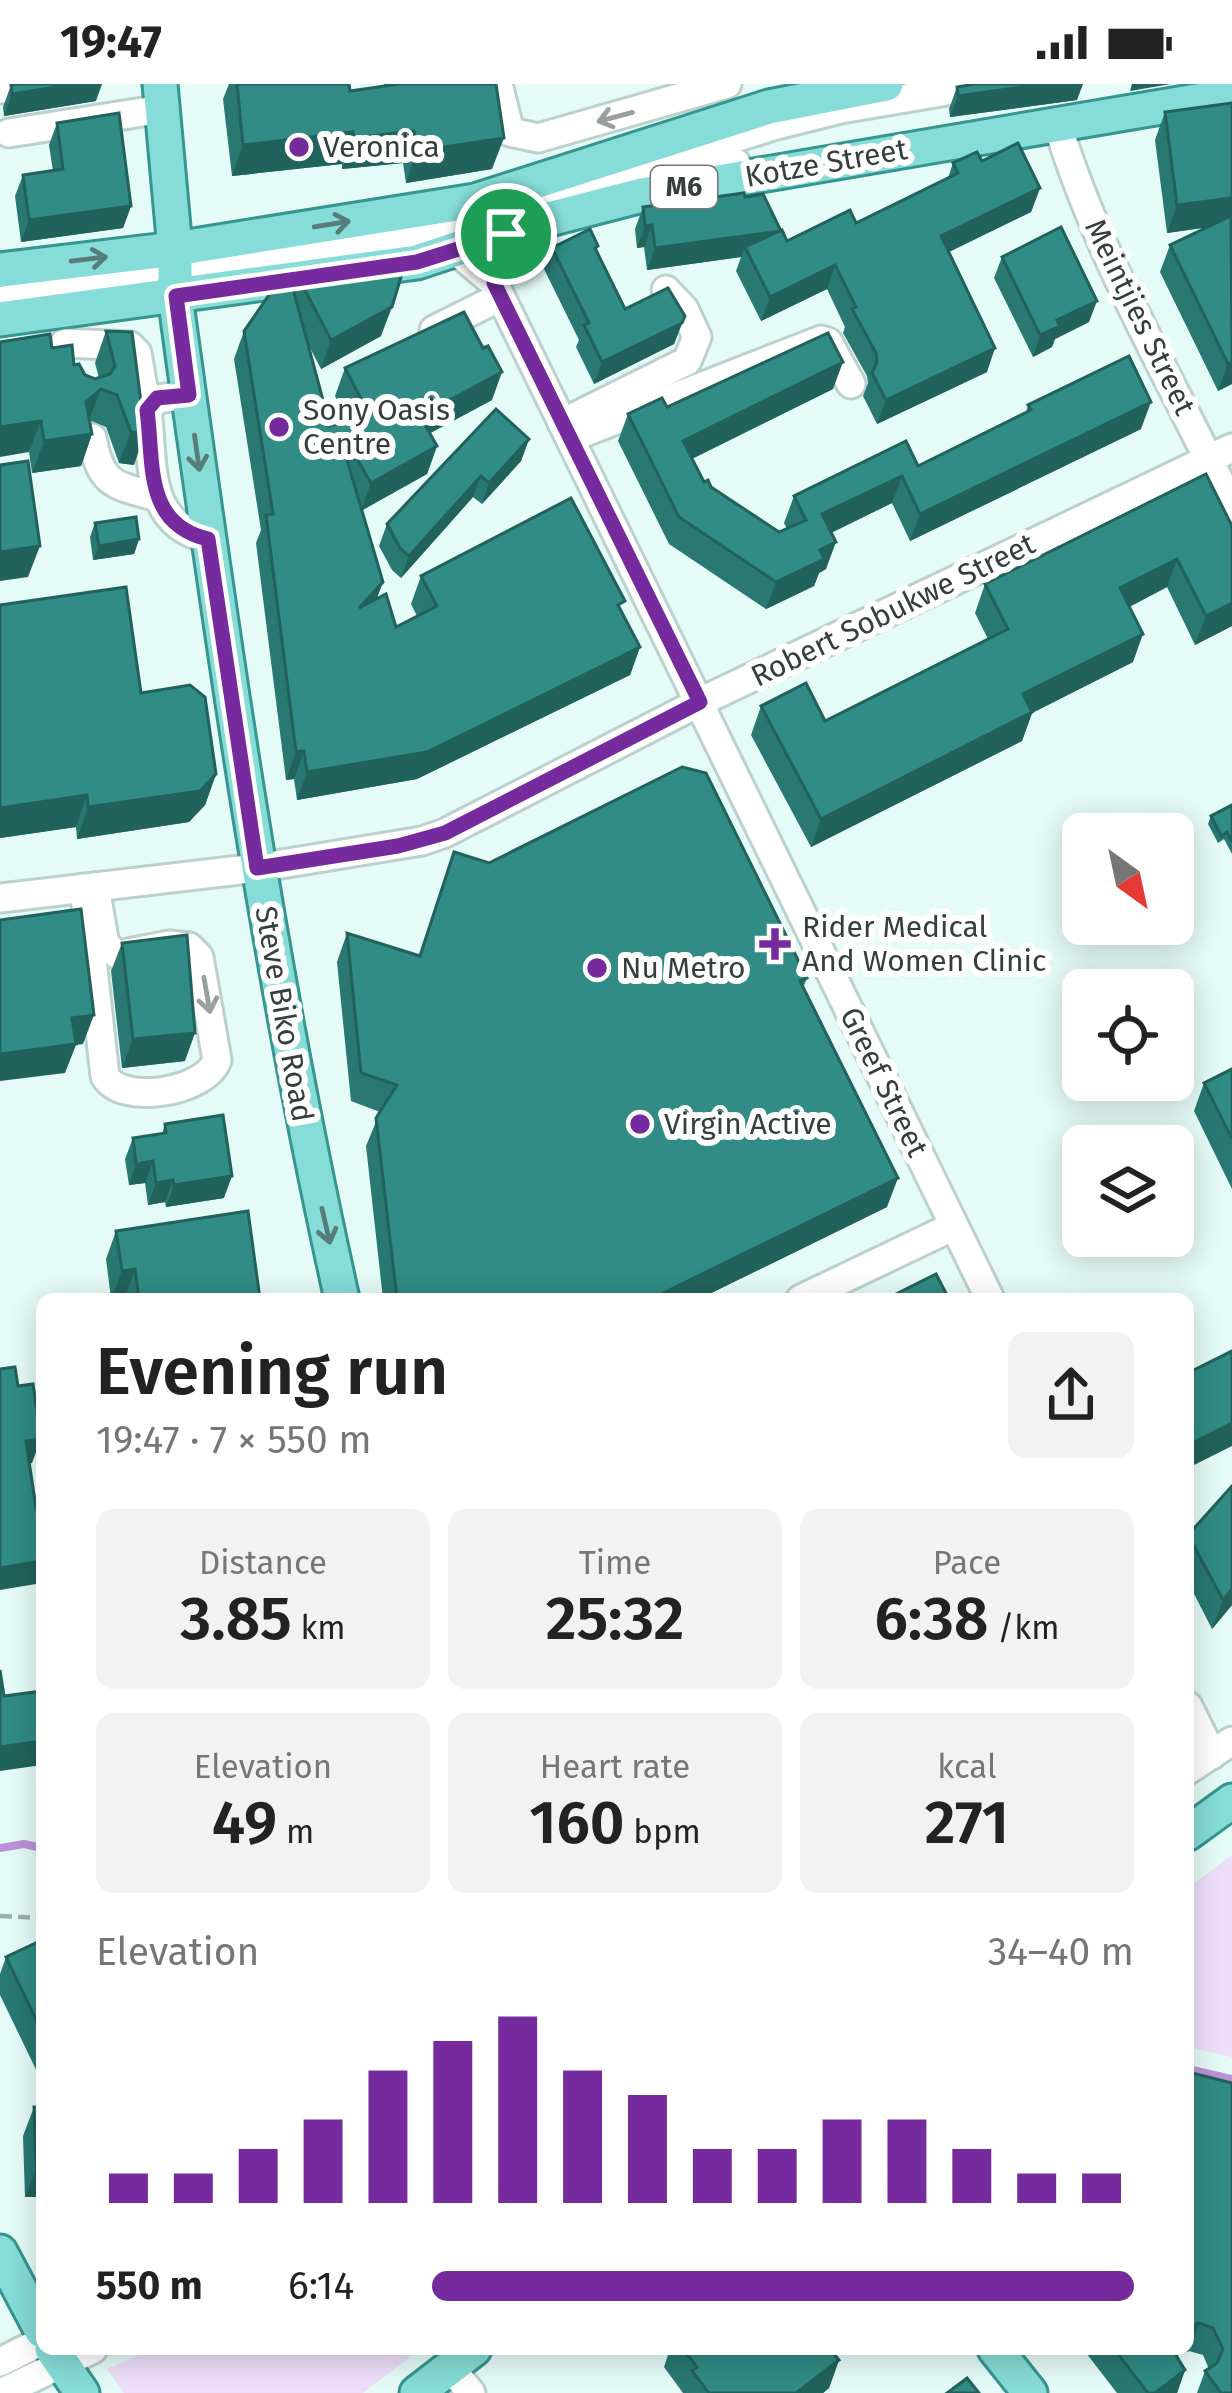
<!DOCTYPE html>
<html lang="en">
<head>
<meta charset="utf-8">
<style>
	:root { --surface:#fff; --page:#f2f2f2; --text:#222; --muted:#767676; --accent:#752a9d }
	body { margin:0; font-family:"Fira Sans",sans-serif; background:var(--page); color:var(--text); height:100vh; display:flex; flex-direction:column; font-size:45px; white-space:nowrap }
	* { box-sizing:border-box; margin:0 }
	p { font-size:39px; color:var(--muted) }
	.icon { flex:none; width:66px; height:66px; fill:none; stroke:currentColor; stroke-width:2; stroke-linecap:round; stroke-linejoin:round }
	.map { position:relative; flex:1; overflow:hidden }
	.sheet { position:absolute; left:36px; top:1209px; width:1158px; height:1062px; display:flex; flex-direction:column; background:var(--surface); border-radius:18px; box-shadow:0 6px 30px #0003 }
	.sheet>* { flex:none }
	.needle { width:78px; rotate:147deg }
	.controls { position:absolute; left:1062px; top:729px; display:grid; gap:24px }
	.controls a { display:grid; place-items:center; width:132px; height:132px; border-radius:18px; background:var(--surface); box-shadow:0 6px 30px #0003; font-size:60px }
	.pin { position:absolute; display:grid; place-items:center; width:102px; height:102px; color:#fff; margin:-51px; border:6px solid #fff; border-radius:50%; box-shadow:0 3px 12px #0007 }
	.round { display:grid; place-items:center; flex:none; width:126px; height:126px; border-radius:18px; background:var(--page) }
	.overview { display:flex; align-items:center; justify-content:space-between; height:204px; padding:0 60px }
	h1 { font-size:66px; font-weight:600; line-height:90px }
	.figures { display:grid; grid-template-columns:repeat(3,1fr); gap:18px; height:204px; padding:12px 60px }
	.figures div { display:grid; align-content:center; border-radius:18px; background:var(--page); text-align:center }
	.figures b { font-size:60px; font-weight:600 }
	.figures small { font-size:33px; font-weight:400 }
	.figures p { font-size:33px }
	.chart { height:336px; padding:24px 60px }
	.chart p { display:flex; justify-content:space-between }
	.chart svg { width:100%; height:216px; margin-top:12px; stroke:var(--accent); stroke-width:6 }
	ul { padding:0 60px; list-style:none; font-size:39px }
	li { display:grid; grid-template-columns:192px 144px 1fr; align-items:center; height:90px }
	li i { height:30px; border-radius:15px; background:var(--accent) }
	.status { display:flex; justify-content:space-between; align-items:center; height:84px; padding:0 60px; background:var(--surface); direction:ltr }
	.status svg { height:33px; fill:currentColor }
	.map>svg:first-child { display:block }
	.green { fill:#eedefa }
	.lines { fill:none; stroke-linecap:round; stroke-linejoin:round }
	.stream { stroke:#bb92d7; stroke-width:8 }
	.minor-casing { stroke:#bcd1ce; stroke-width:33 }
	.major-casing { stroke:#36958e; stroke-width:39 }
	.path { stroke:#9fafad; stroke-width:4.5; stroke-dasharray:12 6; stroke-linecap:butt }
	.minor { stroke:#fff; stroke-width:27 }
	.major { stroke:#86dcd6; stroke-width:33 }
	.wall { fill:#297872 }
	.shaded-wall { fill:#22625c }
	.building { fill:#308c84; stroke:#22625c; stroke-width:3 }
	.oneway { stroke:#9a9e9e }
	.oneway2 { stroke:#567d7a }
	.route-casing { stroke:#fff; stroke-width:24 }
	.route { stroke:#752a9d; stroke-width:15 }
	.poi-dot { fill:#752a9d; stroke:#fff; stroke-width:4.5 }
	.labels { text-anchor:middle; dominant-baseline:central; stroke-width:12; stroke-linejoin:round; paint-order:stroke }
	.shield { fill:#fff; stroke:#727877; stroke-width:3 }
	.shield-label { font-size:27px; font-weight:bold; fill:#363e3d }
	.poi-label { font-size:30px; fill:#363e3d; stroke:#fff; text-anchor:start }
	.street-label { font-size:30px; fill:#363e3d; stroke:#fff }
</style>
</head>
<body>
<div class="status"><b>19:47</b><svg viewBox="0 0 49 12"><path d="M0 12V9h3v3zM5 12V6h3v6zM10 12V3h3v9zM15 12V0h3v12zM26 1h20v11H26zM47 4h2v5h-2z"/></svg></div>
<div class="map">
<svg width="1232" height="2309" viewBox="0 0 1232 2309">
	<rect width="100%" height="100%" fill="#e5fbf8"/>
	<g class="green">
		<path d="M1232,1771V1973L1188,1963V1804Z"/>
		<path d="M153,2265H420L363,2309H124L107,2285Z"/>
	</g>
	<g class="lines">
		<g class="stream">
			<path d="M0,1764L24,1760L42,1764"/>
			<path d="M1188,1985L1232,1995"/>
		</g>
		<g class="minor-casing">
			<g id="minor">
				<path d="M498,0L510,48L538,54L727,0"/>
				<path d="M0,5L44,0"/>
				<path d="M1057,39C1098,173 1172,297 1232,423"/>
				<path d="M9,49L162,25"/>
				<path d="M626,100L736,79"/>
				<path d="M456,167L494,199L990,1215"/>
				<path d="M0,216L191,191L212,182L410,153L468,138L773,42L841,25L988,0"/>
				<path d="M434,246L500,213"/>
				<path d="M65,259L130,262L137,269L147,326"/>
				<path d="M189,311L157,315L147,326C154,381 144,439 208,455"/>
				<path d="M562,339L687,277L697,253L684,225L666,206"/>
				<path d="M92,354C101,402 114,401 158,413"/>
				<path d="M570,354L821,256L828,258L851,300"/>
				<path d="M84,804L105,992C122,1022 206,1008 217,976L199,873L189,863L169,861L118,871L105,861L95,803"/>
				<path d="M0,814L257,784L422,757L445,749L700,618L1232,364"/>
				<path d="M801,1215L954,1142"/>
				<path d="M1188,1622L1212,1671"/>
				<path d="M1188,1686L1232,1657"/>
				<path d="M0,2278L42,2257"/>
				<path d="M450,2283L471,2309"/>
				<path d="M1,2309L93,2265"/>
			</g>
		</g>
		<g class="major-casing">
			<g id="major">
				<path d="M160,0L175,165V212C221,548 268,884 342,1215"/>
				<path d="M0,186L175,165L475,117L769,23L886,0"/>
				<path d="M0,235L417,178L541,137L642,111L1232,11"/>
				<path d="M1188,1749L1232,1717"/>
				<path d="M0,2168L42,2247"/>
				<path d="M52,2265L82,2309"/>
				<path d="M995,2265L1030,2309"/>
				<path d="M417,2309L474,2265"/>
			</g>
		</g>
		<path class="path" d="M0,1832L42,1834"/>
		<use href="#minor" class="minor"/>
		<use href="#major" class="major"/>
	</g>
	<g class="wall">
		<path d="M229,0H349L350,7L384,3V0H496L492,85L406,99L403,79L342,85V80L232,92L223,15Z"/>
		<path d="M11,1L96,17L4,32L3,23Z"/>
		<path d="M957,3L1077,16L950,33L949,25Z"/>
		<path d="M1232,19V300L1218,307L1160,188L1170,161L1207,143L1167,149L1155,56L1165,28Z"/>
		<path d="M57,39L131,122L123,144L21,158L15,112L23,91L53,87L49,61Z"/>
		<path d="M982,77L1040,104L1031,128L949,168L987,288L877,340L863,312L868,299L867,292L843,249L845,243L827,205L761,237L736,187L741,173L647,186L644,163L637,164L635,145L643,123L745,113L780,146L787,157L856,139L948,94L953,79Z"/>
		<path d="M598,162L596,167L625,225L685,232L674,260L594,300L576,263L579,256L544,185L552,164Z"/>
		<path d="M1002,173L1089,238L1055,255L1052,263L1033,273L994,194Z"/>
		<path d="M296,189L381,252L321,285L308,260L330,342L348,337L335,312L345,284L492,316L430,349L437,362L427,390L362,426L377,515L396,543L417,532L411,520L421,492L621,527L640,563L630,591L417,695L297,716L294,695L286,696L256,459L261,446L234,275L244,247L292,200Z"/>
		<path d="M106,247L132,248L134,381L119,379L106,343L89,336L92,350L81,382L32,389L29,368L52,264L85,291L95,295L99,294L95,279Z"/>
		<path d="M833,305L692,375L704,398L779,448L787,445L784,439L794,412L918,382L1026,329L1028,321L1141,345L910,457L892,419L831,449L826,485L819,489L814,502L766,525L669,460L618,357L628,330Z"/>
		<path d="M529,355L521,377L482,420L473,413L401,494L392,486L379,462L387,440Z"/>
		<path d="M95,439L139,455L134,470L93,476L90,453Z"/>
		<path d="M1232,442V542L1195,561L1167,503L1129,523L1133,578L1032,629L1022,657L811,763L751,651L761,622L825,637L988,555L975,529L985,500Z"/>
		<path d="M0,521L141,609L216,690L205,721L189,738L77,755L76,743L0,754Z"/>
		<path d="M1232,721V770L1224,755L1218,759L1208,740L1211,732Z"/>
		<path d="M454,768L807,894L803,904L887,1123L699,1215H383L366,1062L380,1028L351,1017L337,878L347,849L419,872Z"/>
		<path d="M122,859L185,977L122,984L111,887Z"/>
		<path d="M1232,985V1105L1194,1027L1204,999Z"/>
		<path d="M165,1040L224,1114L166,1123L165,1118L148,1121L145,1099L129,1101L125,1075L133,1054L162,1050Z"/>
		<path d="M116,1147L260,1215H111L106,1175Z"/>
		<path d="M1232,1402V1521L1212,1545L1188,1498V1451Z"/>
		<path d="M42,1856V1998L0,1911V1890L6,1873Z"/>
		<path d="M1188,1988L1232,2309H1197L1205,2287L1209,2285L1203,2271L1189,2267L1177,2271L1185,2286L1177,2309H1117L1083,2265H1188Z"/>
		<path d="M34,2023H42V2113H25L23,2052Z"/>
		<path d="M670,2265H830L839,2276L829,2304L823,2309H683L664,2283Z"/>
	</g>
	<g class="shaded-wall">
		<path d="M75,0H102L96,17L4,32L12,10Z"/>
		<path d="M1043,0H1083L1077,16L950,33L958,12Z"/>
		<path d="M1132,0H1171L1130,7Z"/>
		<path d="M414,47L403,79L342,85L354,54Z"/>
		<path d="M353,48L342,80L232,92L243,61Z"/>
		<path d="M504,54L492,85L406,99L417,67Z"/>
		<path d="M1040,104L1031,128L932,176L941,152Z"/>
		<path d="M1232,114V140L1167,149L1177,121Z"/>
		<path d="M131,122L123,144L21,158L29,136Z"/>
		<path d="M652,141L644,163L637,164L645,142Z"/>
		<path d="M781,147L745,163L741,173L647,186L655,164Z"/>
		<path d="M835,181L827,205L761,237L770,213Z"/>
		<path d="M1097,217L1089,238L1055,255L1052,263L1033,273L1040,251L1057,236Z"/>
		<path d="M392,223L381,252L321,285L331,256Z"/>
		<path d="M682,239L674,260L594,300L602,278Z"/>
		<path d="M995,264L987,288L877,340L886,316Z"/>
		<path d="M843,278L833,305L673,384L683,357Z"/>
		<path d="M1232,278V300L1218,307L1228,280Z"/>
		<path d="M502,288L492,316L410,360L420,332Z"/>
		<path d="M101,305L89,336L86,318Z"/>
		<path d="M1151,318L1141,345L910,457L920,430Z"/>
		<path d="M41,337L29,368L0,373V343Z"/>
		<path d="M131,348L145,349L134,381L119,379Z"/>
		<path d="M92,350L81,382L32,389L44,357Z"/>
		<path d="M529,355L521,377L482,420L489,399Z"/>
		<path d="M437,362L427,390L361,427L371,399Z"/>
		<path d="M481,392L473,413L401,494L409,472Z"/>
		<path d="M902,392L892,419L812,458L822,430Z"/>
		<path d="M139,455L134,470L93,476L99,462Z"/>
		<path d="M836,458L826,485L819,489L814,502L766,525L776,498L820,466Z"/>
		<path d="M40,462L28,493L0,497V468Z"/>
		<path d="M1177,475L1167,503L1110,533L1120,504Z"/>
		<path d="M383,498L373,525L359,524Z"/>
		<path d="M1232,519V542L1195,561L1206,532Z"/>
		<path d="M1143,550L1133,578L1032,629L1022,657L811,763L821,735L1023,610Z"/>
		<path d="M640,563L630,591L417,695L297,716L307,688Z"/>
		<path d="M304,667L294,695L286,696L296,668Z"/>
		<path d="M216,690L205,721L189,738L77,755L88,723Z"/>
		<path d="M87,711L76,743L0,754V724Z"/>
		<path d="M94,931L83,960L76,961L65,989L0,997V970L72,934Z"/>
		<path d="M195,949L185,977L122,984L133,955Z"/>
		<path d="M153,1077L145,1099L129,1101L136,1080Z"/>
		<path d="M232,1092L224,1114L166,1123L174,1101Z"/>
		<path d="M898,1094L887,1123L699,1215H651Z"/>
		<path d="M173,1096L165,1118L148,1121L156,1099Z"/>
		<path d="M135,1185L125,1214L111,1215L122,1187Z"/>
		<path d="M1232,1339V1362L1188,1384V1361Z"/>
		<path d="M41,1355L32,1379L17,1381L26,1357Z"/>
		<path d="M42,1477V1499L0,1506V1484Z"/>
		<path d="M1232,1505V1521L1212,1545L1223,1516Z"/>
		<path d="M42,1657V1681L0,1687V1663Z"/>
		<path d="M36,2085H42V2113H25Z"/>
		<path d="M1199,2239L1189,2267L1174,2272L1172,2265H1188V2243Z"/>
		<path d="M839,2276L829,2304L823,2309H796Z"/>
		<path d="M1185,2286L1177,2309H1155Z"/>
	</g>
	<g class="building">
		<path d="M18,0H75L12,10L11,1Z"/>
		<path d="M237,0H349L350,7L399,0H496L504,54L417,67L414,47L354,54L353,48L243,61Z"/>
		<path d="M975,0H1043L958,12L957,3Z"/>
		<path d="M1232,19V114L1177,121L1165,28Z"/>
		<path d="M119,29L131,122L29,136L23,91L63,85L57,39Z"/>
		<path d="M1018,59L1040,104L941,152L995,264L886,316L872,289L877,278L876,269L852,225L856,223L835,181L770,213L745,163L782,146L787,157L850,126L856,139L958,89L953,79L977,68L982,77Z"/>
		<path d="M744,109L745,113L763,110L781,147L655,164L652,141L645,142L643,123Z"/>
		<path d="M1231,132L1232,278L1228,280L1170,161Z"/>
		<path d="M1061,143L1097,217L1057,236L1060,242L1040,251L1002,173Z"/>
		<path d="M590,145L598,162L595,164L625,225L668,204L685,232L682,239L602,278L584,241L589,239L552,164Z"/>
		<path d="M407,173L392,223L331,256L296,189Z"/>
		<path d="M289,190L330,342L369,330L345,284L464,228L483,264L488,262L502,288L420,332L437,362L371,399L356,373L347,376L383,498L359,524L386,510L396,543L437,522L421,492L571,414L625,517L618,521L640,563L427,668L307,688L304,667L296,668L266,431L273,430L244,247L283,191Z"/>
		<path d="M106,247L132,248L145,349L131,348L117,311L101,305L86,318L92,350L44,357L41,337L0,343V258L50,250L52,264L72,261L74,281L79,280L85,291L95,295L110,290L115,282Z"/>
		<path d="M828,249L843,278L683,357L704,398L708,396L711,403L779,448L806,436L794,412L906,357L918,382L1031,326L1028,321L1129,272L1151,318L920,430L902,392L822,430L836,458L820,466L824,475L776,498L679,433L628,330L662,314L667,323Z"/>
		<path d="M496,325L529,355L489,399L481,392L409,472L400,464L387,440Z"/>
		<path d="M28,377L40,462L0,468V381Z"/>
		<path d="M1206,390L1232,442V519L1206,532L1177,475L1120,504L1143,550L1023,610L1032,628L821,735L761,622L806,599L825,637L1008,545L985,500Z"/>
		<path d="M136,433L139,455L99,462L95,439Z"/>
		<path d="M126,503L141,609L190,601L205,613L216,690L200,707L88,723L87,711L0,724V521Z"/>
		<path d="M682,683L706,689L807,894L800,897L898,1094L651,1215H397L376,1034L397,1001L361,989L347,849L420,872L454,768L489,779Z"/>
		<path d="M1232,721V758L1227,748L1221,752L1211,732Z"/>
		<path d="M81,825L94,931L72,934L76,960L0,970V836Z"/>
		<path d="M187,851L195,949L133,955L122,859Z"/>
		<path d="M1232,985V1055L1204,999Z"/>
		<path d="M223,1031L232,1092L174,1101L173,1096L156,1099L153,1077L136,1080L133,1054L166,1049L165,1040Z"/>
		<path d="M248,1127L260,1215H139L135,1185L122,1187L116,1147Z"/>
		<path d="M936,1190L949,1215H886Z"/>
		<path d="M1232,1267V1339L1188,1361V1289Z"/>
		<path d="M15,1283L18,1302L33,1300L41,1355L26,1357L36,1424H41L42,1431V1477L0,1484V1285Z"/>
		<path d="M1232,1402V1505L1223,1516L1188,1451Z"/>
		<path d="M0,1586L4,1612L42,1607V1657L0,1663Z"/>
		<path d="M42,1856V1948L6,1873Z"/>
		<path d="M1188,1988L1232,1999V2309H1221L1205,2287L1217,2279L1223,2265L1213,2244L1199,2239L1188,2243Z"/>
		<path d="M34,2023H42V2085H36Z"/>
		<path d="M683,2265H830L839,2276L796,2309H709L692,2287L697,2283Z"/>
		<path d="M1114,2265H1176L1177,2273L1185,2286L1155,2309H1148Z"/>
		<path d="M967,2294L979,2309H947Z"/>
	</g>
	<defs><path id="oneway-shaft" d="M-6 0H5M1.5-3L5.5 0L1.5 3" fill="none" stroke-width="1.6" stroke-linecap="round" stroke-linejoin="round" transform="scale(3)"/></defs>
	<g class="oneway">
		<use href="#oneway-shaft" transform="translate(615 33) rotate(165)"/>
		<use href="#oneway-shaft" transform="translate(207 911) rotate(80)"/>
	</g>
	<g class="oneway2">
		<use href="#oneway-shaft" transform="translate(332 140) rotate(-9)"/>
		<use href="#oneway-shaft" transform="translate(89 175) rotate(-7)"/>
		<use href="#oneway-shaft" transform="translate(197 369) rotate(82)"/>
		<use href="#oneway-shaft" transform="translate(326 1142) rotate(77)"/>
	</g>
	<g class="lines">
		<g class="route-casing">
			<path id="route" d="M506,150L494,199L700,618L445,749L398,762L257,784L208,455C144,440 154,381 147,326L157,314L189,311L176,212L417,178Z"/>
		</g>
		<use href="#route" class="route"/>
	</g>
	<g class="poi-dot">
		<circle cx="299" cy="63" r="12"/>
		<circle cx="279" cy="343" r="12"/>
		<path d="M769 842h12v12h12v12h-12v12h-12v-12h-12v-12h12z"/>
		<circle cx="597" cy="884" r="12"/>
		<circle cx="640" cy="1040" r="12"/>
	</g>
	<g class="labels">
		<rect class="shield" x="651" y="82" width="66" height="42" rx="9"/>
		<g class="shield-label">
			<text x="684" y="103">M6</text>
		</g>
		<g class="poi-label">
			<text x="323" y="63">Veronica</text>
			<text x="303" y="326">Sony Oasis<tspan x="303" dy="34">Centre</tspan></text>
			<text x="802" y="843">Rider Medical<tspan x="802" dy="34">And Women Clinic</tspan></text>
			<text x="621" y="884">Nu Metro</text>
			<text x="664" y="1040">Virgin Active</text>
		</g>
		<g class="street-label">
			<text transform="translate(826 79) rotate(-10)">Kotze Street</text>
			<text transform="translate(1140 233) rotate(64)">Meintjies Street</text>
			<text transform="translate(893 526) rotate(-26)">Robert Sobukwe Street</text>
			<text transform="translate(284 930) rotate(80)">Steve Biko Road</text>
			<text transform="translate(884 998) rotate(64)">Greef Street</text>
		</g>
	</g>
</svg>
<div class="controls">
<a><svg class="needle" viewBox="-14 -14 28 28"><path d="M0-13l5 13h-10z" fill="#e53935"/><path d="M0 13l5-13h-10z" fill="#767676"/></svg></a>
<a><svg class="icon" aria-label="locate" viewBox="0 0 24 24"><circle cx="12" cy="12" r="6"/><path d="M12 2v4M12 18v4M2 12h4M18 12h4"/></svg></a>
<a><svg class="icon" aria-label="layers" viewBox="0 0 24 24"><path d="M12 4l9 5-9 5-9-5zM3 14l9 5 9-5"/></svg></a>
</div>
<div class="pin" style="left:506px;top:150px;background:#1e9e55"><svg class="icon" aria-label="arrive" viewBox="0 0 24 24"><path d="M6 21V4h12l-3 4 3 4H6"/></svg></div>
<section class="sheet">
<div class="overview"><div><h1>Evening run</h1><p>19:47 · 7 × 550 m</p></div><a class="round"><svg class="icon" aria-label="share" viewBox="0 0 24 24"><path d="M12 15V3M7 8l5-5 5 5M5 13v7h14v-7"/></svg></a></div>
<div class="figures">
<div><p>Distance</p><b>3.85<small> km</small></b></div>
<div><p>Time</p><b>25:32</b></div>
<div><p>Pace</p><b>6:38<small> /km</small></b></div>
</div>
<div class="figures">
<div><p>Elevation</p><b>49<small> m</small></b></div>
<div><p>Heart rate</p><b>160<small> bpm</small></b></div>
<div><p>kcal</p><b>271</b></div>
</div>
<div class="chart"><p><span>Elevation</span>34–40 m</p>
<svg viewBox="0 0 160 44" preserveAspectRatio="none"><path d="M5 44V38M15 44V38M25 44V33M35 44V27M45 44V17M55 44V11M65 44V6M75 44V17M85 44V22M95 44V33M105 44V33M115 44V27M125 44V27M135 44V33M145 44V38M155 44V38"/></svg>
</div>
<ul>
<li><b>550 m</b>6:14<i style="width:100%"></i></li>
</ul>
</section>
</div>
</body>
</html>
